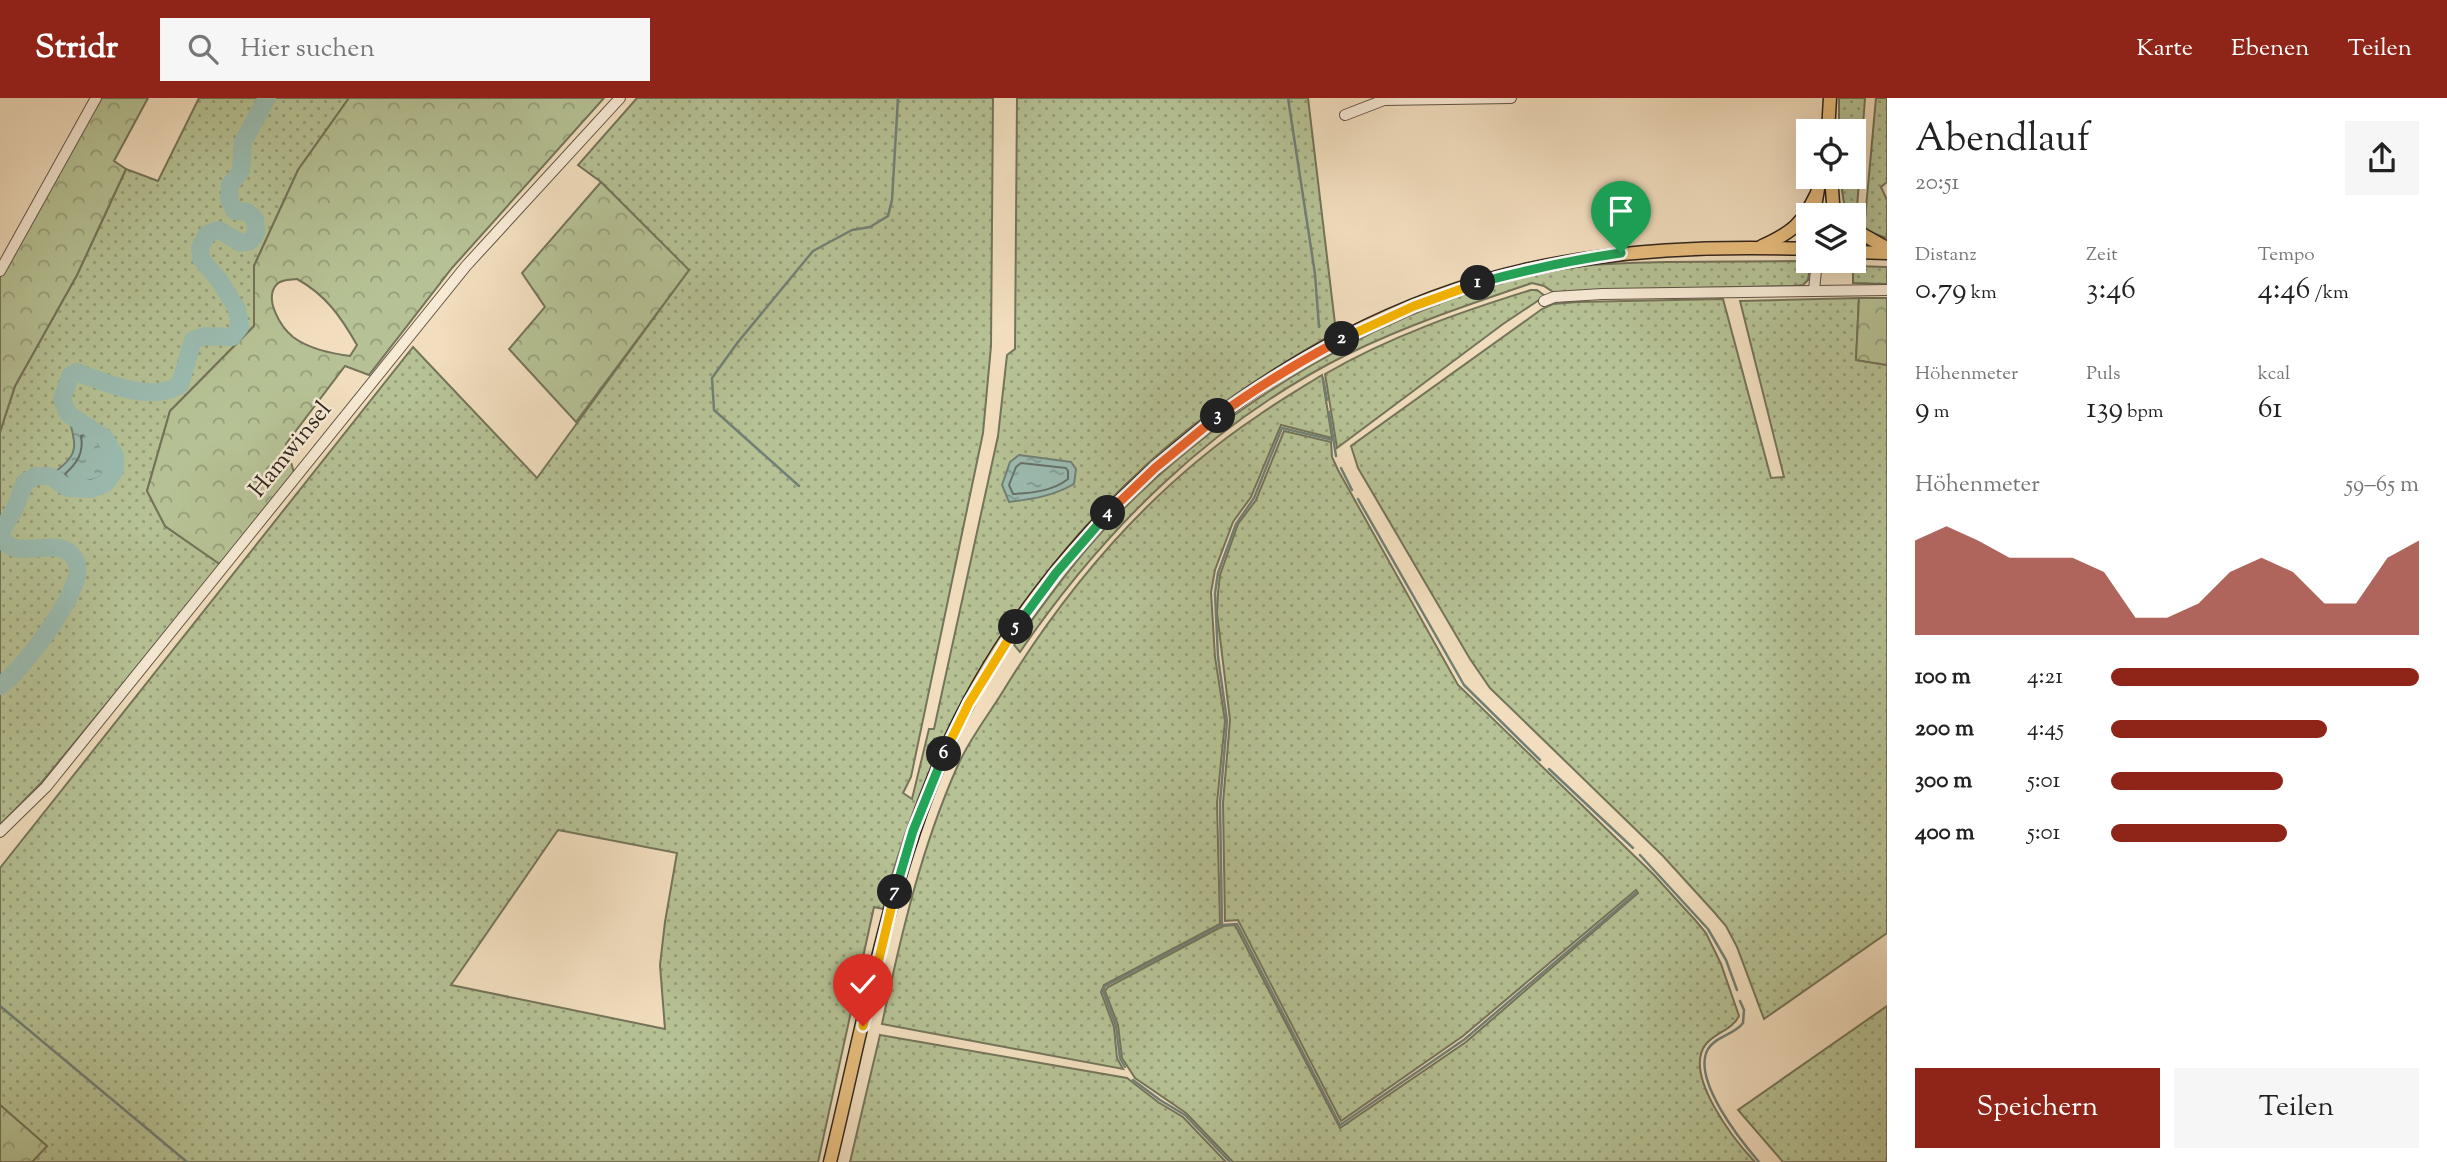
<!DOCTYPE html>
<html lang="de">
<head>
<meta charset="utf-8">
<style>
	:root { --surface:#fff; --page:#f6f6f6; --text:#222; --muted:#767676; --accent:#8f2418 }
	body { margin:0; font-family:"Sorts Mill Goudy",serif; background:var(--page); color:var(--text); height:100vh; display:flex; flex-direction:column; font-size:26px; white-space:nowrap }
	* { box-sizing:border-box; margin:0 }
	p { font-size:23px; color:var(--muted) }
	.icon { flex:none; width:38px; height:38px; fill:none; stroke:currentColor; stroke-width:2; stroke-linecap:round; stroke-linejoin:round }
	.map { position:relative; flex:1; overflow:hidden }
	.panel { display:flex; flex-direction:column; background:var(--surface); width:560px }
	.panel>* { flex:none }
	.controls { position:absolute; left:1796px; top:21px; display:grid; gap:14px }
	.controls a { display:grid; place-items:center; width:70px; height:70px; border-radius:0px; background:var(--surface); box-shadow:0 7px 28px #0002; font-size:35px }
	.pin { position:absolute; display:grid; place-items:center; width:60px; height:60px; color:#fff; margin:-72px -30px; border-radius:50% 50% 50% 0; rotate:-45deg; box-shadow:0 0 7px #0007 }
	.pin .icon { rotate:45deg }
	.km { position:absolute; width:35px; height:35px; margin:-18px; border-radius:50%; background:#222; color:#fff; font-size:19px; line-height:35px; text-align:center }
	.round { display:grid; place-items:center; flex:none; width:74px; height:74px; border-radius:0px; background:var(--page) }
	.overview { display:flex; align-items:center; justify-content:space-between; height:119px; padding:0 28px }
	h1 { font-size:38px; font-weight:600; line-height:52px }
	.metrics { display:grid; grid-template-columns:repeat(3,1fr); gap:10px; height:119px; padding:7px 28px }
	.metrics div { display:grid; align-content:center }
	.metrics b { font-size:30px; font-weight:600 }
	.metrics small { font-size:19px; font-weight:400 }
	.metrics p { font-size:19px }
	.chart { height:196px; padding:14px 28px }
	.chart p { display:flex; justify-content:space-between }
	.chart svg { width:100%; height:126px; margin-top:7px; fill:var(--accent); opacity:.7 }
	.action { display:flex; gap:14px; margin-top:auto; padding:14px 28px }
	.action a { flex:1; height:80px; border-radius:0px; background:var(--accent); color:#fff; font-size:28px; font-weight:600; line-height:80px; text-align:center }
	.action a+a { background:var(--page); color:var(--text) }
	ul { padding:0 28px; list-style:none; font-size:23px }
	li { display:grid; grid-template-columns:112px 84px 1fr; align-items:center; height:52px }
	li i { height:18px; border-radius:9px; background:var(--accent) }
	header { display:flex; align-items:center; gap:42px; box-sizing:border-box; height:98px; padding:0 35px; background:var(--accent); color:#fff }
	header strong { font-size:33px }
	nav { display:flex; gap:38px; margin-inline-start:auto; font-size:24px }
	.search { width:490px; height:63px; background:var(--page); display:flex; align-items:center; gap:18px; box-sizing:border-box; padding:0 24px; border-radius:0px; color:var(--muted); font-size:26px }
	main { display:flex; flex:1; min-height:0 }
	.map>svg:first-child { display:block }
	.grass { fill:url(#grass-dots); stroke:#74745a; stroke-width:2; fill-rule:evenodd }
	.forest { fill:url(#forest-crowns); stroke:#74745a; stroke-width:2; fill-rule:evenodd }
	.water { fill:url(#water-ripples); stroke:#718077; stroke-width:2 }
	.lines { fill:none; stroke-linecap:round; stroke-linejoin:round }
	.shore { stroke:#667268; stroke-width:2 }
	.stream { stroke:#718077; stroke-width:2.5 }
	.river { stroke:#9bbcb1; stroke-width:18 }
	.minor-casing { stroke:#615547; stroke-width:12 }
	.major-casing { stroke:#31271f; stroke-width:15 }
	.minor { stroke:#f7ead5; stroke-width:10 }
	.major { stroke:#e9bf7f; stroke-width:12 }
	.split-1-casing { stroke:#fff; stroke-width:14 }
	.split-2-casing { stroke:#fff; stroke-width:14 }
	.split-3-casing { stroke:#fff; stroke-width:14 }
	.split-4-casing { stroke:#fff; stroke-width:14 }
	.split-5-casing { stroke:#fff; stroke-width:14 }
	.split-6-casing { stroke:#fff; stroke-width:14 }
	.split-7-casing { stroke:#fff; stroke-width:14 }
	.split-8-casing { stroke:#fff; stroke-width:14 }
	.split-1 { stroke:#22a559; stroke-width:9 }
	.split-2 { stroke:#f5b400; stroke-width:9 }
	.split-3 { stroke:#f0652b; stroke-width:9 }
	.split-4 { stroke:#f0652b; stroke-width:9 }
	.split-5 { stroke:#22a559; stroke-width:9 }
	.split-6 { stroke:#f5b400; stroke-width:9 }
	.split-7 { stroke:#22a559; stroke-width:9 }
	.split-8 { stroke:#f5b400; stroke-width:9 }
	.labels { text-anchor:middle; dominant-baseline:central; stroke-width:5; stroke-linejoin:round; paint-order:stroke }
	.street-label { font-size:24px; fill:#31271f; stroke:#f7ead5 }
</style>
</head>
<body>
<header>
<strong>Stridr</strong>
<div class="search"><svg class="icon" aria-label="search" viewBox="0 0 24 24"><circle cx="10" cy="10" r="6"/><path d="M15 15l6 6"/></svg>Hier suchen</div>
<nav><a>Karte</a><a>Ebenen</a><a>Teilen</a></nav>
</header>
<main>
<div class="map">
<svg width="1887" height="1064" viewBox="0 0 1887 1064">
	<defs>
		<pattern id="grass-dots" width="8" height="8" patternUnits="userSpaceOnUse" patternTransform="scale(1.75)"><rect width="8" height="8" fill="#b6c295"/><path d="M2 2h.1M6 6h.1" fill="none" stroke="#959e79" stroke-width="1.8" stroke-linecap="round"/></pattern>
		<pattern id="forest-crowns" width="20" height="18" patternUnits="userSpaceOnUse" patternTransform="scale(1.75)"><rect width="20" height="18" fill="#b6c295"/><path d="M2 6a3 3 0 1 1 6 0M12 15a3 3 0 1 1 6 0" fill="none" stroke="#959e79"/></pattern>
		<pattern id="water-ripples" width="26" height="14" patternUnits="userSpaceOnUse" patternTransform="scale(1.75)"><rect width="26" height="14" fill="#9bbcb1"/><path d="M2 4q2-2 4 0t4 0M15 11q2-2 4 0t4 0" fill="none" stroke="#7f998f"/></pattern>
	</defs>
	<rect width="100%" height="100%" fill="#f2debe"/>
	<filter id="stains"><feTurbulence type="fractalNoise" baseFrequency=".00286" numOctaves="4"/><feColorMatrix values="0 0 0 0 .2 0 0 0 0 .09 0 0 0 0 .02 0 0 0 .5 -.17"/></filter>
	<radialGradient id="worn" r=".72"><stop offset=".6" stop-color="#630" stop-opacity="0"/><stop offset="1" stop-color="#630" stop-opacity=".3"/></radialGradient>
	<g class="grass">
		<path d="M199,0H349L298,72L254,168V228L170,313L147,393L165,428L221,467L42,684L0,727V334L15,288L77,177L126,71L158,83Z"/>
		<path d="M637,0H993L991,248L983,335L911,679L903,695L912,701L929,631H934L998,338L1007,257L1015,251L1017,0H1308L1336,234C1268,273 1202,315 1145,368C1017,486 925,642 883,811L874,809L818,1064H32L47,1048L0,1007V770L413,249L537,380L688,173L601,84L578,67ZM558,732L677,755L665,824L660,867L665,931L451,887Z"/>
		<path d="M1839,0H1865L1856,124L1844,105L1840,80L1853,79V33H1839Z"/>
		<path d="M1876,0H1887V84L1881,89L1887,102V140L1864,132Z"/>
		<path d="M1802,163L1810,169L1808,182L1803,187L1793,188L1601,192L1556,196L1544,188L1532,185C1470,206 1407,227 1348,256C1213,323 1104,431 1020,554L1014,547C1039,512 1063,478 1091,446C1205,314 1401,195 1575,169C1604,165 1635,165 1665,164C1711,164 1757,163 1802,163Z"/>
		<path d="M1853,168L1887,169V186L1853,185Z"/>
		<path d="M1531,192H1537L1545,198L1503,226L1337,350L1325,276C1389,239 1460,214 1531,192Z"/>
		<path d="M1859,200L1856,262L1887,267V835L1764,921L1737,849L1726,828L1714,814L1663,758L1490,590L1470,561L1358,370L1351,348L1542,211L1553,206L1577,204L1723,201L1771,380L1784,379L1740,203Z"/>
		<path d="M1322,277L1332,340L1281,327L1251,399L1233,424L1215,472L1211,494L1215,559L1225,623L1217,705L1220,826L1104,887L1101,894L1114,929L1117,960L1123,971L882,926C901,837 921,750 958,667C970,640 990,615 1005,590C1071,483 1154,387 1259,317C1279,303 1301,290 1322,277Z"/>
		<path d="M1284,333L1331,344L1332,359L1338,372L1458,587L1654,777L1696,823L1706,835L1721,866L1739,918C1732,932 1716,934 1706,946C1682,976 1735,1043 1755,1064H1233L1186,1015L1135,980L1122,960L1118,927L1105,893L1108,889L1223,828L1235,827L1340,1030L1466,944L1638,795L1636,792L1463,938L1341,1023L1238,822L1225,823L1223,705L1230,622L1217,515L1218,495L1220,477L1238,426L1256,402Z"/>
		<path d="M1887,908V1064H1783L1738,1012Z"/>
		<path d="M880,937L1127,980L1158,1004L1183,1019L1226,1064H850Z"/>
	</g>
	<g class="forest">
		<path d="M96,0H148L114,63L126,71L77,177L15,288L0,334V173Z"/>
		<path d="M349,0H604L452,170L369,277L345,268L286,346L294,375L221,467L165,428L147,393L170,313L254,228V168L298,72ZM297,181C326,197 341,219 357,247L350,258C330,255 309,251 293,239C281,229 263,201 277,186C282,181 291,182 297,181Z"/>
		<path d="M601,84L689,172L576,324L509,251L545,209L522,175Z"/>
		<path d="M1859,200H1887V267L1856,262Z"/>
		<path d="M0,1007L47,1048L32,1064H0Z"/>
	</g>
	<g class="water">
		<path d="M68,316L105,340L115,358V372L106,385L92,391L68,390L50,378C80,355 77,352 68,316Z"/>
		<path d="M1019,357L1071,364L1076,371L1074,386C1053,398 1033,401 1009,404L1002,387L1010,364Z"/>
	</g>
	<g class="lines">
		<g class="shore">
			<path d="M86,336C121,358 115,387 70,383L65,376C77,365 84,355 81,338Z"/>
			<path d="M1021,365L1066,370L1068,373V381C1053,393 1032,395 1013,396L1009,387L1016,369Z"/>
		</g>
		<g class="stream">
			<path d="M1288,0L1315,176L1319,229"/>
			<path d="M1323,280L1327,302"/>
			<path d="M1329,314L1336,358"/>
			<path d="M1341,370L1352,392"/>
			<path d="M799,388L714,312L712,280L738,244L813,153L852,132L870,129L888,118L892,102L898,0"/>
			<path d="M1358,401L1464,587L1540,662"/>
			<path d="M1549,671L1633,750"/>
			<path d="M1640,757L1708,831L1726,862L1737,892"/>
			<path d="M1223,827L1237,826L1340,1027L1465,941L1636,795"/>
			<path d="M1740,903L1744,912L1743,925C1734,937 1716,938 1708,951C1691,981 1741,1043 1759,1064"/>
			<path d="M0,908L187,1064"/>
			<path d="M1125,969L1120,960L1116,928L1103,893L1105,888L1222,827L1220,705L1227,623L1218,559L1215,495L1218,475L1236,426L1254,400L1282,330L1333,342"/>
			<path d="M1133,982L1160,1002L1185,1017L1230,1064"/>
		</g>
		<g class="river">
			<path d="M0,435L14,412L25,384L36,378H50L68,390L92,391L106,385L115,372V358L105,340L68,316L62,301L71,277L77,274C106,285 151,305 180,287L193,242L205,238L232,239L240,229L237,211L219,182L201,161L200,150L207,136L219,132L241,145L250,143L256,135L255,121L247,114L235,113L229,102L230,87L241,73L243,44L267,0"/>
			<path d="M0,435C11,471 64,429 77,466C85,491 21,574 0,588"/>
		</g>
		<g class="minor-casing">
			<g id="minor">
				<path d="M1345,17L1384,2L1511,0"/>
				<path d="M0,173L96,0"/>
				<path d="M1814,192L1817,163"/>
				<path d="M1544,203L1554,199L1602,196L1887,192"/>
				<path d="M0,734L46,689L466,168L620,0"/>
			</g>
		</g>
		<g class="major-casing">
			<g id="major">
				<path d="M1828,33L1830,0"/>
				<path d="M1831,79L1834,117"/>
				<path d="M1816,103L1820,79"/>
				<path d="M1853,131L1887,150"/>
				<path d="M1762,148C1793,134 1802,126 1817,95"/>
				<path d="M1853,154L1887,155"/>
				<path d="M830,1064C863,929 887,789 942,660C1041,428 1278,228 1525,172C1618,151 1713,148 1808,151"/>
			</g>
		</g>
		<use href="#minor" class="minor"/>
		<use href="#major" class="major"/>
	</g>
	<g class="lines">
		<g class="split-1-casing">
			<path id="split-1" d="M1478,185C1525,172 1572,162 1621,155"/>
		</g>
		<g class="split-2-casing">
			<path id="split-2" d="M1342,241L1414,208L1478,185"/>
		</g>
		<g class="split-3-casing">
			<path id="split-3" d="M1218,318C1257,289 1299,264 1342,241"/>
		</g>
		<g class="split-4-casing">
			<path id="split-4" d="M1108,415L1155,370L1218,318"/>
		</g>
		<g class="split-5-casing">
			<path id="split-5" d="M1016,529L1056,475L1108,415"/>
		</g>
		<g class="split-6-casing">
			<path id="split-6" d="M944,656L969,605L1016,529"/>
		</g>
		<g class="split-7-casing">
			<path id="split-7" d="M895,794L913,733L944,656"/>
		</g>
		<g class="split-8-casing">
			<path id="split-8" d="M863,928L895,794"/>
		</g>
		<use href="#split-1" class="split-1"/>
		<use href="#split-2" class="split-2"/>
		<use href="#split-3" class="split-3"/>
		<use href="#split-4" class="split-4"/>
		<use href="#split-5" class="split-5"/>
		<use href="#split-6" class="split-6"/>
		<use href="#split-7" class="split-7"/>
		<use href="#split-8" class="split-8"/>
	</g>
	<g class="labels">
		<g class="street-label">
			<text transform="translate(291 352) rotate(-51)">Hamwinsel</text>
		</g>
	</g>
	<rect width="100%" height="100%" filter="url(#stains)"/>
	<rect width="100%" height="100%" fill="url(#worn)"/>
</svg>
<div class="controls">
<a><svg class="icon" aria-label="locate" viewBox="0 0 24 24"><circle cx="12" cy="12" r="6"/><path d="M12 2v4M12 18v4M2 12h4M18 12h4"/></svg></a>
<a><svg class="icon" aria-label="layers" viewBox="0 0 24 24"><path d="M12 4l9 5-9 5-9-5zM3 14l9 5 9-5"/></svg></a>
</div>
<div class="pin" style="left:1621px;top:155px;background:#1e9e55"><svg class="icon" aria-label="arrive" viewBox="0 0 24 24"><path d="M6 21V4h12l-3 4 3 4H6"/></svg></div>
<div class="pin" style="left:863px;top:928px;background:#d93025"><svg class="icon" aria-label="check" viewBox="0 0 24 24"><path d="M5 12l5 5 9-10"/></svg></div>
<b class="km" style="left:1478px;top:185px">1</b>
<b class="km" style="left:1342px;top:241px">2</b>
<b class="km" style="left:1218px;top:318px">3</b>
<b class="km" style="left:1108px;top:415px">4</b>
<b class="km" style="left:1016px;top:529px">5</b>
<b class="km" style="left:944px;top:656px">6</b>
<b class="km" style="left:895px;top:794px">7</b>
</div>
<section class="panel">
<div class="overview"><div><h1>Abendlauf</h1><p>20:51</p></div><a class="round"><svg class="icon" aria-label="share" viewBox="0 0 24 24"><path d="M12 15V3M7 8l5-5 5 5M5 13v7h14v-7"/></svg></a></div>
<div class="metrics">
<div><p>Distanz</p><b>0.79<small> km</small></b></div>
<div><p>Zeit</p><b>3:46</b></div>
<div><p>Tempo</p><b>4:46<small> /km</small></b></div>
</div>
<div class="metrics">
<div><p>Höhenmeter</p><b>9<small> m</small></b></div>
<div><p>Puls</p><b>139<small> bpm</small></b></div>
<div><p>kcal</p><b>61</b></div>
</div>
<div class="chart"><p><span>Höhenmeter</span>59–65 m</p>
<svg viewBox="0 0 160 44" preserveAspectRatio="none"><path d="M0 44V11L10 6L20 11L30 17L40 17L50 17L60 22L70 38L80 38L90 33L100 22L110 17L120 22L130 33L140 33L150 17L160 11V44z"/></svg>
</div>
<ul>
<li><b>100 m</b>4:21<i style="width:100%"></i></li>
<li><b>200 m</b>4:45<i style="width:70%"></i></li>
<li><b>300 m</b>5:01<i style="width:56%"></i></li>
<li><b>400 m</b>5:01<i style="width:57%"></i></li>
</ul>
<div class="action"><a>Speichern</a><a>Teilen</a></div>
</section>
</main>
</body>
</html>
